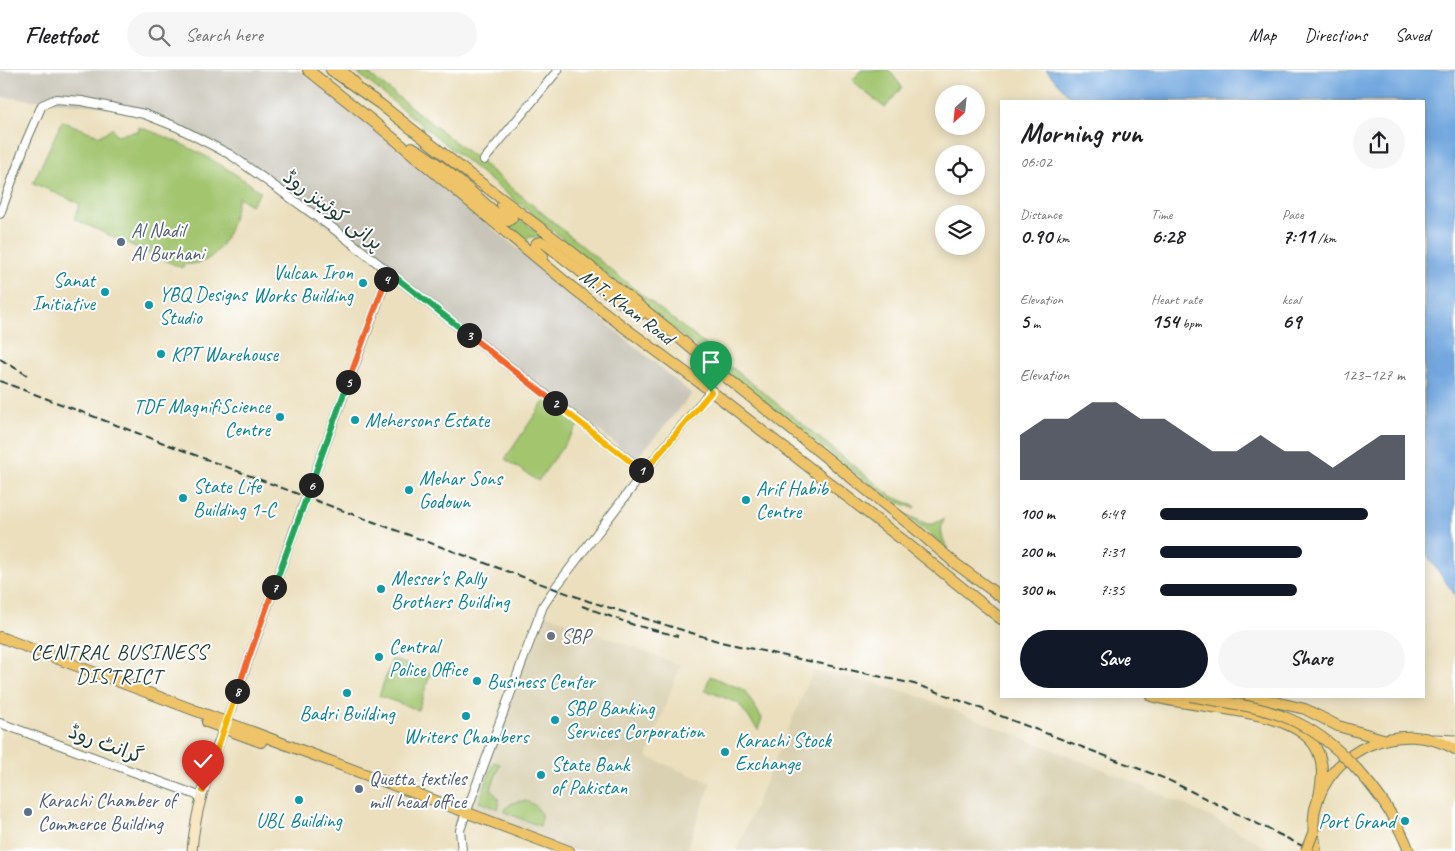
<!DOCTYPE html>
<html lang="en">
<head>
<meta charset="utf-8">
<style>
	:root { --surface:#fff; --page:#f6f6f6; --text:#202124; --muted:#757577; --line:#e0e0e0; --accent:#111827 }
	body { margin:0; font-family:Caveat,"Playpen Sans Arabic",sans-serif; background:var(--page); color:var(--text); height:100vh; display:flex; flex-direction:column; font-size:19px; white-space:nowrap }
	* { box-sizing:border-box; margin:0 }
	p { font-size:16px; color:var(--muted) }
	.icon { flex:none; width:28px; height:28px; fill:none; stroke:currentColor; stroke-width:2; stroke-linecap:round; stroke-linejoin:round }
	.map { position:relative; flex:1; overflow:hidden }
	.drawer { position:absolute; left:1000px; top:30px; width:425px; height:598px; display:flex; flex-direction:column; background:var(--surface); border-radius:0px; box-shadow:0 2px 12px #0003 }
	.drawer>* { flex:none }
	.needle { width:32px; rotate:207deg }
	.buttons { position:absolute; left:935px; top:15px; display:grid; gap:10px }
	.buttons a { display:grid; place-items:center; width:50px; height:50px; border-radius:50%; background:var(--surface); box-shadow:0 2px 12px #0003; font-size:25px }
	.pin { position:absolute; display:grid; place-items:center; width:42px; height:42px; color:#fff; margin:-51px -21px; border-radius:50% 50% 50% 0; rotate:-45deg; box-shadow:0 0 5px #0007 }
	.pin .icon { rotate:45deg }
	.km { position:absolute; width:25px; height:25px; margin:-12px; border-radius:50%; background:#222; color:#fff; font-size:14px; line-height:25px; text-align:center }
	.round { display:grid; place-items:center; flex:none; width:52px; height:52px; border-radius:26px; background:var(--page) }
	.headline { display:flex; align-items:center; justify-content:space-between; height:85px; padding:0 20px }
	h1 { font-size:28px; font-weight:800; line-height:38px }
	.stats { display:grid; grid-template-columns:repeat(3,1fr); gap:8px; height:85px; padding:5px 20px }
	.stats div { display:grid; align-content:center }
	.stats b { font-size:21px; font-weight:800 }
	.stats small { font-size:14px; font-weight:400 }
	.stats p { font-size:14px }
	.chart { height:140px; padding:10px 20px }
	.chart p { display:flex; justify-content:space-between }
	.chart svg { width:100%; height:90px; margin-top:5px; fill:var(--accent); opacity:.7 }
	.cta { display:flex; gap:10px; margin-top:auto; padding:10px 20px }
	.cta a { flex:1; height:58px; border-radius:30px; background:var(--accent); color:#fff; font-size:20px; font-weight:800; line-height:58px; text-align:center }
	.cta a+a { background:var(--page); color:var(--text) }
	ul { padding:0 20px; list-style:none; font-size:16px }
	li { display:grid; grid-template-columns:80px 60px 1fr; align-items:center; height:38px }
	li i { height:12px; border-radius:6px; background:var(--accent) }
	header { display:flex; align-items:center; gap:30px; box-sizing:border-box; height:70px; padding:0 25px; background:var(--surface); border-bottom:1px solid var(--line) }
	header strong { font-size:24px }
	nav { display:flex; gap:28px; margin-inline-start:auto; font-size:18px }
	.search { width:350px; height:45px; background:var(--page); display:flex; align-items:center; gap:12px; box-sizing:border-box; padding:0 18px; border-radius:28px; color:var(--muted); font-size:19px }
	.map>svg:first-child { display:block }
	.built { fill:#dad1b2 }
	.industrial { fill:#c8c4b8 }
	.green { fill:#a2c56e; stroke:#608151 }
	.water { fill:#72a7df; stroke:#48728a }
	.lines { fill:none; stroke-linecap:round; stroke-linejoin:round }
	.tertiary-casing { stroke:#667664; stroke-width:10 }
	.secondary-casing { stroke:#667664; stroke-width:11 }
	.primary-casing { stroke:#667664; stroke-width:12 }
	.trunk-casing { stroke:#667664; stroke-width:12 }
	.tertiary { stroke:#fff; stroke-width:8 }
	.secondary { stroke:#f9e7c3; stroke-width:9 }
	.primary { stroke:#efc469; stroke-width:10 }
	.trunk { stroke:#efc469; stroke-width:10 }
	.rail { stroke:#1f3d34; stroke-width:2; stroke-dasharray:8 4; stroke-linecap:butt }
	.trunk-bridge-casing { stroke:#667664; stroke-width:12; stroke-linecap:butt }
	.trunk-bridge { stroke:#efc469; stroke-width:10 }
	.split-1-casing { stroke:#fff; stroke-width:10 }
	.split-2-casing { stroke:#fff; stroke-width:10 }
	.split-3-casing { stroke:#fff; stroke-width:10 }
	.split-4-casing { stroke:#fff; stroke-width:10 }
	.split-5-casing { stroke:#fff; stroke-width:10 }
	.split-6-casing { stroke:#fff; stroke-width:10 }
	.split-7-casing { stroke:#fff; stroke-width:10 }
	.split-8-casing { stroke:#fff; stroke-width:10 }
	.split-9-casing { stroke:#fff; stroke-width:10 }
	.split-1 { stroke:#f5b400; stroke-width:6 }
	.split-2 { stroke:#f5b400; stroke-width:6 }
	.split-3 { stroke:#f0652b; stroke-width:6 }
	.split-4 { stroke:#22a559; stroke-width:6 }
	.split-5 { stroke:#f0652b; stroke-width:6 }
	.split-6 { stroke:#22a559; stroke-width:6 }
	.split-7 { stroke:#22a559; stroke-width:6 }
	.split-8 { stroke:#f0652b; stroke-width:6 }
	.split-9 { stroke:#f5b400; stroke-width:6 }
	.service-dot { fill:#5c6f8a; stroke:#fff; stroke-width:2 }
	.culture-dot { fill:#0f9aa8; stroke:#fff; stroke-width:2 }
	.worship-dot { fill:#6b7280; stroke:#fff; stroke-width:2 }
	.labels { text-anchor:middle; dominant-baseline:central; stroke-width:4; stroke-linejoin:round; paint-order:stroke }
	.street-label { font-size:20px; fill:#1f3d34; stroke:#fff }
	.service-label { font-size:20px; fill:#4e5e75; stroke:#fff; text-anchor:start }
	.culture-label { font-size:20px; fill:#0d838f; stroke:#fff; text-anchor:start }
	.worship-label { font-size:20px; fill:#5b616d; stroke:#fff; text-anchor:start }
	.neighbourhood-label { font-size:21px; letter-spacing:1px; fill:#1f3d34; stroke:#fff }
</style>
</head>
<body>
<header>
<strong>Fleetfoot</strong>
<div class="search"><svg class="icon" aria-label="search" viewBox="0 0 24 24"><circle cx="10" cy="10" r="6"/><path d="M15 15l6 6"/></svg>Search here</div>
<nav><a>Map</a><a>Directions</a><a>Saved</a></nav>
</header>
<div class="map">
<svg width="1455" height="781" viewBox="0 0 1455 781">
	<rect width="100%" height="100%" fill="#fff"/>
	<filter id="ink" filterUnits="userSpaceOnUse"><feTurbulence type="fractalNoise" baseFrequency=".02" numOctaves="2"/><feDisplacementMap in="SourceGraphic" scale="10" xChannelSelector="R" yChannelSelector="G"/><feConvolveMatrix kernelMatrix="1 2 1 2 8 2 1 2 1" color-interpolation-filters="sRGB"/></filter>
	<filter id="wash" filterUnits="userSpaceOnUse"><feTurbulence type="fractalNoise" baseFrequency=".0096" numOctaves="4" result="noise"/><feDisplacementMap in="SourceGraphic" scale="20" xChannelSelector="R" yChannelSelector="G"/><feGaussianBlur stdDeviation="1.12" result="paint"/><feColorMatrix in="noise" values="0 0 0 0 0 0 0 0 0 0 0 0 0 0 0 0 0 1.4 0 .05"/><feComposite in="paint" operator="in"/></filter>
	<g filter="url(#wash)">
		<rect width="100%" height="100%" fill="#ebdfbd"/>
		<g class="built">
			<path d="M540,542L680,595L647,687L711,713L686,781H569L466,743Z"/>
			<path d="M813,601L868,611L918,626L1134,712L1213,748L1273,781H736Z"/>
		</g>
		<path class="industrial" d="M0,0H299L382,66L692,324L636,389L388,200L231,85L177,57L111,37L0,27Z"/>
		<g class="green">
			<path d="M354,0H364L378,11L488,98L622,209L721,287V290L718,293L715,292Z"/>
			<path d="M861,0H889L902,17L885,38L854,13L853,10Z"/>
			<path d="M62,51L100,66L112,58L116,65L139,61V57C184,72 223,94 261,122L251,135L238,127C233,156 221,198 184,194L182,198L74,149L80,134L33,113Z"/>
			<path d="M517,146L542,167H530L527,170V175L503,157L514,156L516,153Z"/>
			<path d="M730,298H733L891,426L915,436L914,438L889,429L728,303L727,299Z"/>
			<path d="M547,327L580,353L538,411L505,389Z"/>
			<path d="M902,443L927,454H933L944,449C939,461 942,469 949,479Z"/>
			<path d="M392,589L431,603L418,640L379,626Z"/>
			<path d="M710,606L744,620L762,648L758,660L738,633L705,620Z"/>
			<path d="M494,692L500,694L491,719C496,725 502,731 498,739L479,732Z"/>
			<path d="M525,731C537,734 544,743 540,756L504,742C509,733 515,731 525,731Z"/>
		</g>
		<path class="water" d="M1046,0H1455V525L1424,481V31H1074Z"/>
	</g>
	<g filter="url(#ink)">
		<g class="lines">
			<g class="tertiary-casing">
				<g id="tertiary">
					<path d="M484,90L558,0"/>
					<path d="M0,144L26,72L42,35L56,29L82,31L144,44L177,57L231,85L338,162L644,402"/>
					<path d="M0,653L202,727"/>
					<path d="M225,656L296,455L389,202"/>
					<path d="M462,781L460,760L466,743L543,536L555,518L644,402L711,321"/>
				</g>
			</g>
			<g class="secondary-casing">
				<g id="secondary">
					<path d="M1435,669L1455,670"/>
					<path d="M192,781C195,738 210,698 224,658"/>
				</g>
			</g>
			<g class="primary-casing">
				<g id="primary">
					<path d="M341,0L355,13"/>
					<path d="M0,567L569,781"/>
					<path d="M207,652L261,672"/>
				</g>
			</g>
			<g class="trunk-casing">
				<g id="trunk">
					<path d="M308,0L375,53L573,218L621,255L711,321L904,471L1001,549"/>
					<path d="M331,0L380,34L469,104L563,175L672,262L717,300L914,458L956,494L1001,527"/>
					<path d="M412,77C446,97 474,125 504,150L508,151L512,148L511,144L502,135"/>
					<path d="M543,186L536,180L535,175L537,173L542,172L547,175L614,228L641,244"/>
					<path d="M1151,626C1193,639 1294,637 1316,678C1325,694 1322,710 1319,727"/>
					<path d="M1249,626L1305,639L1338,656L1383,669"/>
					<path d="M1316,781C1314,767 1312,754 1315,739C1330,678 1401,648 1455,679"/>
				</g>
			</g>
			<use href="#tertiary" class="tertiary"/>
			<use href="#secondary" class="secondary"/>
			<use href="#primary" class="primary"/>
			<use href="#trunk" class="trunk"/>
			<g class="rail">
				<path d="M0,289L27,305"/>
				<path d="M0,311L306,427L588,531L721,572L914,614L935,621L1166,709L1313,781"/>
				<path d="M582,536L634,555L678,566"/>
			</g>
			<g class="trunk-bridge-casing">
				<g id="trunk-bridge">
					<path d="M1190,626C1227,633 1265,636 1298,653C1345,676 1391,733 1409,781"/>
					<path d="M1306,781L1313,763"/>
				</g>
			</g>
			<use href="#trunk-bridge" class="trunk-bridge"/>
		</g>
	</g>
	<g class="lines" filter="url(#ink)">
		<g class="split-1-casing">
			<path id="split-1" d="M641,400L644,402L711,322"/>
		</g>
		<g class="split-2-casing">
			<path id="split-2" d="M555,333L641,400"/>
		</g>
		<g class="split-3-casing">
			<path id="split-3" d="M469,265L555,333"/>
		</g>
		<g class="split-4-casing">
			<path id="split-4" d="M386,209L389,202L469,265"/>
		</g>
		<g class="split-5-casing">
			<path id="split-5" d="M348,312L386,209"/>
		</g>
		<g class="split-6-casing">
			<path id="split-6" d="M311,415L348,312"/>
		</g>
		<g class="split-7-casing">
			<path id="split-7" d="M274,517L311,415"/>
		</g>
		<g class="split-8-casing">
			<path id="split-8" d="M237,621L274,517"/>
		</g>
		<g class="split-9-casing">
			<path id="split-9" d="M203,721L237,621"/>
		</g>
		<use href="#split-1" class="split-1"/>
		<use href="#split-2" class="split-2"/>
		<use href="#split-3" class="split-3"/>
		<use href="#split-4" class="split-4"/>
		<use href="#split-5" class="split-5"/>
		<use href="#split-6" class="split-6"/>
		<use href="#split-7" class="split-7"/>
		<use href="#split-8" class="split-8"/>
		<use href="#split-9" class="split-9"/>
	</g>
	<g class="service-dot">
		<circle cx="121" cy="172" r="5"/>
		<circle cx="359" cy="719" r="5"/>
		<circle cx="28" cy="742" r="5"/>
	</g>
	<g class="culture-dot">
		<circle cx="363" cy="213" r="5"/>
		<circle cx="105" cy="222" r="5"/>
		<circle cx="149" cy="235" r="5"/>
		<circle cx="161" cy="284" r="5"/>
		<circle cx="280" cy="347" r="5"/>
		<circle cx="355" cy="350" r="5"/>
		<circle cx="409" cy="420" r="5"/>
		<circle cx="183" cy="428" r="5"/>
		<circle cx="746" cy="430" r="5"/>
		<circle cx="381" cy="519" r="5"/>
		<circle cx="379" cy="587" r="5"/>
		<circle cx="477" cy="611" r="5"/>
		<circle cx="347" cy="623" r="5"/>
		<circle cx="466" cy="646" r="5"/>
		<circle cx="555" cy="650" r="5"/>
		<circle cx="725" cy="682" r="5"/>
		<circle cx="541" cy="705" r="5"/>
		<circle cx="299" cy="730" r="5"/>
		<circle cx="1405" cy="751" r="5"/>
	</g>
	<circle class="worship-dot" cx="551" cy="566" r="5"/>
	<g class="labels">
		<g class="street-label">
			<text transform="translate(333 140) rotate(37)">پرانی کوئینز روڈ</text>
			<text transform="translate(627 237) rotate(37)">M.T. Khan Road</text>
			<text transform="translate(106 674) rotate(20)">گرانٹ روڈ</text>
		</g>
		<g class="service-label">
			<text x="131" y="160">Al Nadil<tspan x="131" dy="23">Al Burhani</tspan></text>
			<text x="369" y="708">Quetta textiles<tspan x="369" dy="23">mill head office</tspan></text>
			<text x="38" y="730">Karachi Chamber of<tspan x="38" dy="23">Commerce Building</tspan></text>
		</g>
		<g class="culture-label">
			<text x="353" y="202" text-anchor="end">Vulcan Iron<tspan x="353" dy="23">Works Building</tspan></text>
			<text x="95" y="210" text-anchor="end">Sanat<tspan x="95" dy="23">Initiative</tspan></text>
			<text x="159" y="224">YBQ Designs<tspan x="159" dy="23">Studio</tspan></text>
			<text x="171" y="284">KPT Warehouse</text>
			<text x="270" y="336" text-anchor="end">TDF MagnifiScience<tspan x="270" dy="23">Centre</tspan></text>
			<text x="365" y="350">Mehersons Estate</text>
			<text x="419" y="408">Mehar Sons<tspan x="419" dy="23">Godown</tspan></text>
			<text x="193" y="416">State Life<tspan x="193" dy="23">Building 1-C</tspan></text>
			<text x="756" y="418">Arif Habib<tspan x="756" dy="23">Centre</tspan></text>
			<text x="391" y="508">Messer's Rally<tspan x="391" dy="23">Brothers Building</tspan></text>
			<text x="389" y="576">Central<tspan x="389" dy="23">Police Office</tspan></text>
			<text x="487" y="611">Business Center</text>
			<text x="565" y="638">SBP Banking<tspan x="565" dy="23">Services Corporation</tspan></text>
			<text x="347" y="643" text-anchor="middle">Badri Building</text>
			<text x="466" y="666" text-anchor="middle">Writers Chambers</text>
			<text x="735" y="670">Karachi Stock<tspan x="735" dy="23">Exchange</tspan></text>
			<text x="551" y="694">State Bank<tspan x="551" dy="23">of Pakistan</tspan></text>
			<text x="299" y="750" text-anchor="middle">UBL Building</text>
			<text x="1395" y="751" text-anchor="end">Port Grand</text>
		</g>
		<g class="worship-label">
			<text x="561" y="566">SBP</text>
		</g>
		<g class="neighbourhood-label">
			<text x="119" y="582">CENTRAL BUSINESS<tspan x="119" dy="24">DISTRICT</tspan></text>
		</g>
	</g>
</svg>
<div class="buttons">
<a><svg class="needle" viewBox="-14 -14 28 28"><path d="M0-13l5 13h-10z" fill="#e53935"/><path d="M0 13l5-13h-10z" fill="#757577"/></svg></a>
<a><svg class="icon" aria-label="locate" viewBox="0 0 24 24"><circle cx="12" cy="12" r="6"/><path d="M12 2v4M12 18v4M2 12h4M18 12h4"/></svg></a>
<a><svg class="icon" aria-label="layers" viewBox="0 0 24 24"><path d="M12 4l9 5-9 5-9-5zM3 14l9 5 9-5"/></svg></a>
</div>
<div class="pin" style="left:711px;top:322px;background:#1e9e55"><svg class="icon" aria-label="arrive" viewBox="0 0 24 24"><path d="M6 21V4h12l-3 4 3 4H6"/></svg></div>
<div class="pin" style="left:203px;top:721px;background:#d93025"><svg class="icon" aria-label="check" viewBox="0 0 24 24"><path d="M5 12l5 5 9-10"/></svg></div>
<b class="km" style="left:641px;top:400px">1</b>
<b class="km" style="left:555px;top:333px">2</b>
<b class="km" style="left:469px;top:265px">3</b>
<b class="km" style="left:386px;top:209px">4</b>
<b class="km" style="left:348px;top:312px">5</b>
<b class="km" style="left:311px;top:415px">6</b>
<b class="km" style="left:274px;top:517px">7</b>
<b class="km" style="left:237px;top:621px">8</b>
<section class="drawer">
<div class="headline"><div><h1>Morning run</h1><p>06:02</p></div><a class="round"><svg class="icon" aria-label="share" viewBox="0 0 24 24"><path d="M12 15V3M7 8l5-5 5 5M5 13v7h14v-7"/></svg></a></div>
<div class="stats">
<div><p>Distance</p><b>0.90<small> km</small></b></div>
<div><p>Time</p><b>6:28</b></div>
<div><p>Pace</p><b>7:11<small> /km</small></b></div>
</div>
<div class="stats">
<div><p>Elevation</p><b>5<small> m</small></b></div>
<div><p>Heart rate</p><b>154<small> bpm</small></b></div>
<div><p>kcal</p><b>69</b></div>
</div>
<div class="chart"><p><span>Elevation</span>123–127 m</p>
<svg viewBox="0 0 160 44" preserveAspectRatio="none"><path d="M0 44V22L10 14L20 14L30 6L40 6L50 14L60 14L70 22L80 30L90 30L100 22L110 30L120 30L130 38L140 30L150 22L160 22V44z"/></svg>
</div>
<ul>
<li><b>100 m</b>6:49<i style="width:85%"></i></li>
<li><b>200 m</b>7:31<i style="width:58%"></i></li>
<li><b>300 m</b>7:35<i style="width:56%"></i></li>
</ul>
<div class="cta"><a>Save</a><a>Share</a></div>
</section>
</div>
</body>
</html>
